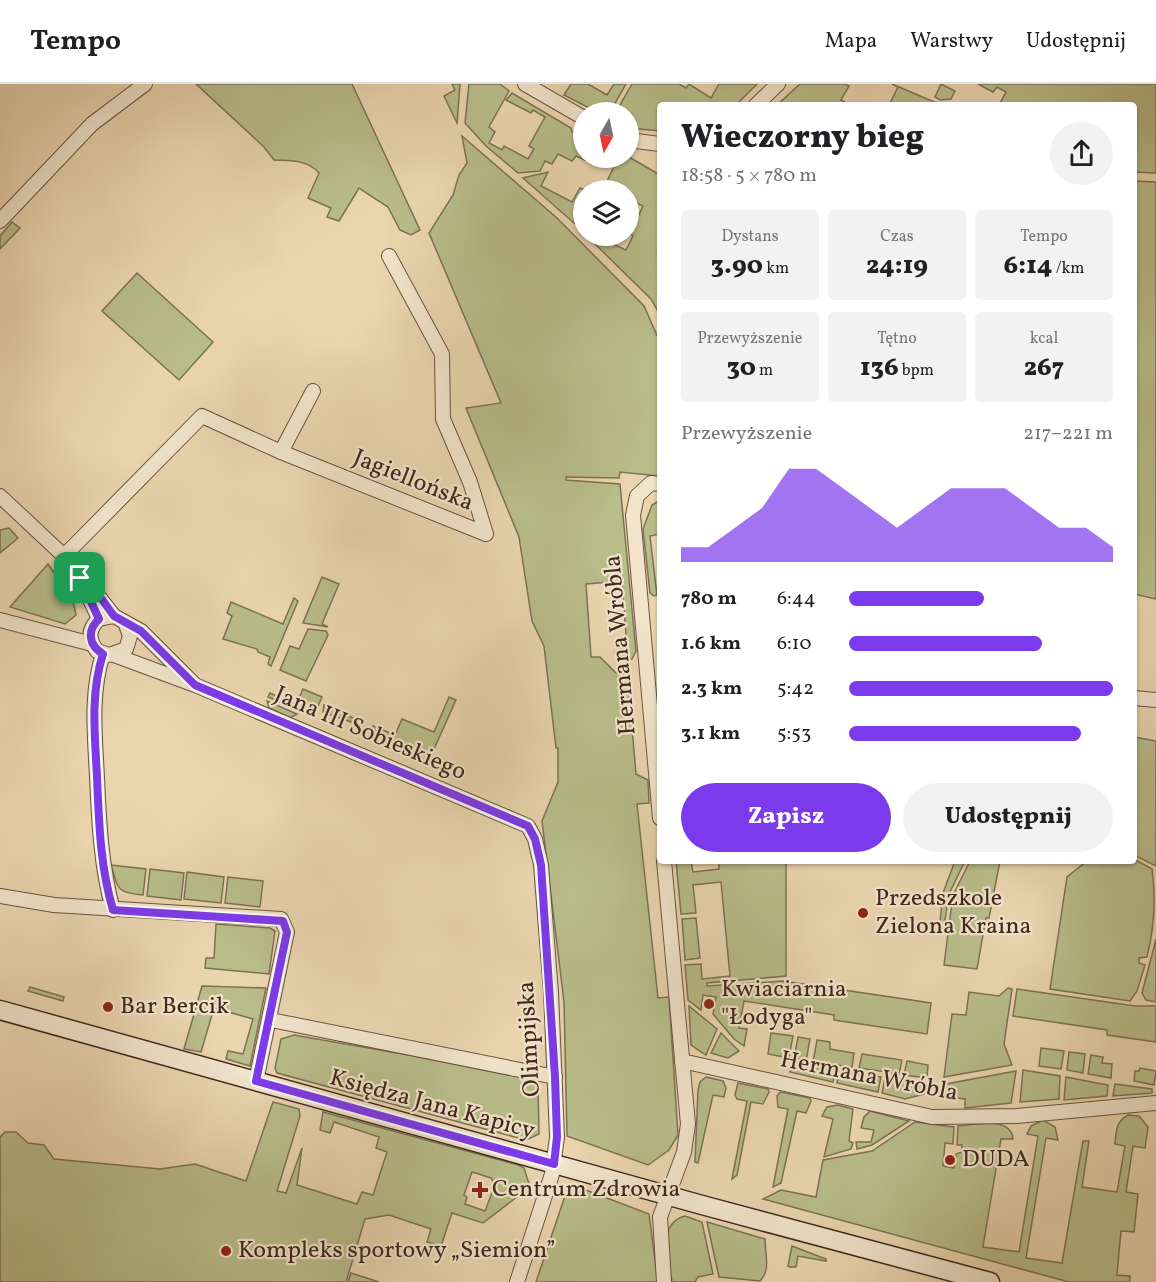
<!DOCTYPE html>
<html lang="pl">
<head>
<meta charset="utf-8">
<style>
	:root { --surface:#fff; --page:#f2f2f2; --text:#202124; --muted:#757577; --line:#e0e0e0; --accent:#7c3aed }
	body { margin:0; font-family:Vollkorn,serif; background:var(--page); color:var(--text); height:100vh; display:flex; flex-direction:column; font-size:22px; white-space:nowrap }
	* { box-sizing:border-box; margin:0 }
	p { font-size:20px; color:var(--muted) }
	.icon { flex:none; width:33px; height:33px; fill:none; stroke:currentColor; stroke-width:2; stroke-linecap:round; stroke-linejoin:round }
	.map { position:relative; flex:1; overflow:hidden }
	.drawer { position:absolute; left:657px; top:18px; width:480px; height:762px; display:flex; flex-direction:column; background:var(--surface); border-radius:6px; box-shadow:0 2px 4px #0004 }
	.drawer>* { flex:none }
	.needle { width:39px; rotate:189deg }
	.controls { position:absolute; left:573px; top:18px; display:grid; gap:12px }
	.controls a { display:grid; place-items:center; width:66px; height:66px; border-radius:50%; background:var(--surface); box-shadow:0 2px 4px #0004; font-size:30px }
	.pin { position:absolute; display:grid; place-items:center; width:51px; height:51px; color:#fff; margin:-26px; border-radius:12px; box-shadow:0 3px 9px #0006 }
	.round { display:grid; place-items:center; flex:none; width:63px; height:63px; border-radius:32px; background:var(--page) }
	.headline { display:flex; align-items:center; justify-content:space-between; height:102px; padding:0 24px }
	h1 { font-size:33px; font-weight:800; line-height:45px }
	.metrics { display:grid; grid-template-columns:repeat(3,1fr); gap:9px; height:102px; padding:6px 24px }
	.metrics div { display:grid; align-content:center; border-radius:6px; background:var(--page); text-align:center }
	.metrics b { font-size:26px; font-weight:800 }
	.metrics small { font-size:16px; font-weight:400 }
	.metrics p { font-size:16px }
	.chart { height:168px; padding:12px 24px }
	.chart p { display:flex; justify-content:space-between }
	.chart svg { width:100%; height:108px; margin-top:6px; fill:var(--accent); opacity:.7 }
	.cta { display:flex; gap:12px; margin-top:auto; padding:12px 24px }
	.cta a { flex:1; height:69px; border-radius:36px; background:var(--accent); color:#fff; font-size:24px; font-weight:800; line-height:69px; text-align:center }
	.cta a+a { background:var(--page); color:var(--text) }
	ul { padding:0 24px; list-style:none; font-size:20px }
	li { display:grid; grid-template-columns:96px 72px 1fr; align-items:center; height:45px }
	li i { height:15px; border-radius:8px; background:var(--accent) }
	header { display:flex; align-items:center; gap:36px; box-sizing:border-box; height:84px; padding:0 30px; background:var(--surface); border-bottom:2px solid var(--line) }
	header strong { font-size:28px }
	nav { display:flex; gap:33px; margin-inline-start:auto; font-size:21px }
	.map>svg:first-child { display:block }
	.green { fill:#b8bd8a; stroke:#7c7254; stroke-width:1.5; fill-rule:evenodd }
	.lines { fill:none; stroke-linecap:round; stroke-linejoin:round }
	.street-casing { stroke:#6b5242; stroke-width:16 }
	.secondary-casing { stroke:#41271d; stroke-width:21 }
	.street { stroke:#f1e4cb; stroke-width:14 }
	.secondary { stroke:#f1e4cb; stroke-width:18 }
	.route-casing { stroke:#fff; stroke-width:12 }
	.route { stroke:#7c3aed; stroke-width:8 }
	.poi-dot { fill:#8f2418; stroke:#f1e4cb; stroke-width:2 }
	.labels { text-anchor:middle; dominant-baseline:central; stroke-width:4.5; stroke-linejoin:round; paint-order:stroke }
	.street-label { font-size:24px; fill:#41271d; stroke:#f1e4cb }
	.poi-label { font-size:24px; fill:#41271d; stroke:#f1e4cb; text-anchor:start }
</style>
</head>
<body>
<header>
<strong>Tempo</strong>
<nav><a>Mapa</a><a>Warstwy</a><a>Udostępnij</a></nav>
</header>
<div class="map">
<svg width="1156" height="1198" viewBox="0 0 1156 1198">
	<rect width="100%" height="100%" fill="#ead5af"/>
	<filter id="stains"><feTurbulence type="fractalNoise" baseFrequency=".00333" numOctaves="4"/><feColorMatrix values="0 0 0 0 .2 0 0 0 0 .09 0 0 0 0 .02 0 0 0 .5 -.17"/></filter>
	<radialGradient id="worn" r=".72"><stop offset=".6" stop-color="#630" stop-opacity="0"/><stop offset="1" stop-color="#630" stop-opacity=".3"/></radialGradient>
	<g class="green">
		<path d="M196,0H352L420,146L411,151L400,146L388,123L359,104L339,137L327,133L331,124L308,114L319,89C308,76 290,76 274,76L264,63Z"/>
		<path d="M452,0H460L457,39L444,12L455,6Z"/>
		<path d="M469,0H500L509,7L489,43L495,48L489,59L502,66L504,62L528,75L534,65L529,62L545,33L533,26L531,29L506,16L512,9L571,44L572,48L583,52L585,76L576,72L572,77L558,70L552,80L545,77L540,87L518,89L486,62L465,39Z"/>
		<path d="M571,0H588L607,11L614,0H626L610,28H597L564,11Z"/>
		<path d="M632,0H679L686,4L689,0L711,14L719,0H757L736,21H660V47L629,44L628,28H616Z"/>
		<path d="M800,0H845L849,2L841,16L850,21H777Z"/>
		<path d="M892,0L939,20H948L947,21H889L898,3Z"/>
		<path d="M941,0L955,7L951,15L940,16L935,13Z"/>
		<path d="M978,0H1156V89L1134,88V21H999L1006,8L997,3L993,8Z"/>
		<path d="M462,52L557,134L644,222L659,256V392L620,388L619,394L566,393V396L620,400L636,567L632,575H621L615,569L618,565L627,564L622,497L586,500L591,573H600L616,589L631,593L628,598L636,690L648,696L649,719L637,720L658,914L669,913L678,1051L669,1066L648,1081L567,1052L564,918L542,737L558,698V664H556L544,562L532,537L519,453L466,324L501,319L429,149L453,111L459,91L467,79Z"/>
		<path d="M629,73L660,91V231L651,215L591,156L602,160L604,156L626,166L633,152L630,150L643,122L630,116L629,118L628,106H603L617,76Z"/>
		<path d="M548,88L541,102L572,118L580,104L585,106L583,147L523,94Z"/>
		<path d="M1134,97L1156,98V515L1134,510Z"/>
		<path d="M12,138L20,144L0,165V152Z"/>
		<path d="M137,189L213,258L179,296L102,227Z"/>
		<path d="M660,416V450L650,452L657,511L654,512L650,509L643,445L652,421Z"/>
		<path d="M9,444L18,454L0,469V446Z"/>
		<path d="M48,480L67,507L74,521L76,531L65,540L10,523Z"/>
		<path d="M322,493L339,500L322,540L328,543L303,539Z"/>
		<path d="M294,514L298,517L271,582L268,580L270,573L258,568L257,565L223,555L232,532L227,529L231,518L283,540Z"/>
		<path d="M308,545L326,547L328,551L306,597L280,586L290,562L299,565Z"/>
		<path d="M303,605L322,613L315,629L310,630L268,613L270,609L296,621Z"/>
		<path d="M449,613L456,616L434,665L425,671L371,647L373,642L395,651L402,635L434,648Z"/>
		<path d="M267,617L297,630L290,634L269,624Z"/>
		<path d="M324,621L356,635L354,639L323,628Z"/>
		<path d="M1134,653L1156,657V782L1134,771Z"/>
		<path d="M1134,775L1152,785C1156,814 1154,845 1147,873L1139,874V879L1145,881L1137,907L1130,917L1050,905L1067,793L1087,777Z"/>
		<path d="M676,777H691L693,788L719,785V777H786V892L707,899V902L783,897L931,919L927,950L834,936V931L744,917L739,944L747,945L744,962L734,955L713,930L716,913L703,911L701,926L688,916L685,881L701,880L702,895L730,892L721,798L693,801L696,829L681,830Z"/>
		<path d="M955,777H965L949,810L943,849L939,848L943,809Z"/>
		<path d="M970,777H1000L989,834H986L977,885L944,881L953,811Z"/>
		<path d="M111,781L146,785L143,811C117,809 118,805 111,781Z"/>
		<path d="M150,785L184,789L181,816L147,812Z"/>
		<path d="M187,788L224,793L221,819L184,815Z"/>
		<path d="M228,793L263,797L260,823L225,819Z"/>
		<path d="M696,834L700,874L685,876L682,835Z"/>
		<path d="M216,840L270,844L275,847L269,890L205,884L206,874H214Z"/>
		<path d="M1156,855V918L1146,916L1142,909Z"/>
		<path d="M202,902L266,904L250,982L226,975L228,967L243,970L253,935L214,924L201,968L184,965Z"/>
		<path d="M30,903L64,913L63,917L28,907Z"/>
		<path d="M1008,904L1012,905L1004,960L1012,981L944,993L952,930L966,931L969,908L999,912Z"/>
		<path d="M1017,905L1135,922H1156V958L1107,951V946L1013,932Z"/>
		<path d="M689,922L717,945L706,971L691,961Z"/>
		<path d="M721,949L739,967L728,974L711,969Z"/>
		<path d="M771,949L793,952L789,974L768,970Z"/>
		<path d="M294,951L529,992L538,1001L539,1050L526,1056L277,989L275,984L281,955Z"/>
		<path d="M798,953L810,955L806,977L794,974Z"/>
		<path d="M817,956L830,958V965L854,969L852,983L813,978Z"/>
		<path d="M1041,964L1064,967L1061,985L1039,982Z"/>
		<path d="M1069,968L1085,970L1083,989L1067,986Z"/>
		<path d="M862,970L902,976L899,990L859,984Z"/>
		<path d="M1091,971L1103,973L1102,979L1112,980L1111,994L1088,990Z"/>
		<path d="M907,977L928,981L927,994L904,991Z"/>
		<path d="M792,979L835,986L833,998L790,988Z"/>
		<path d="M1140,984L1156,987L1154,1001L1134,997L1135,987H1139Z"/>
		<path d="M1023,986L1060,992L1059,1015L1020,1018Z"/>
		<path d="M839,987L881,993L878,1008L837,999Z"/>
		<path d="M1016,987L1011,1019L965,1024V1015L944,1012L946,1000Z"/>
		<path d="M706,993L723,997L726,1004L724,1013L713,1011L698,1079L695,1078L698,1006L700,998Z"/>
		<path d="M1066,993L1108,1001L1107,1012L1064,1016Z"/>
		<path d="M885,994L926,1000L925,1010L905,1015L882,1009Z"/>
		<path d="M738,999L768,1005L769,1008L763,1020L751,1018L737,1091L732,1095L747,1017L737,1015L735,1011Z"/>
		<path d="M1115,1000L1152,1005V1009L1113,1012Z"/>
		<path d="M780,1008L810,1014L811,1017L806,1029L797,1027L781,1099L773,1103L788,1025L778,1023L777,1012Z"/>
		<path d="M273,1018L299,1025L300,1032L277,1107L286,1109L302,1064L297,1101L357,1120L362,1108L373,1111L387,1068L376,1064L379,1053L334,1038L330,1049L320,1046L323,1028L518,1081L524,1084L530,1103L483,1139L452,1129L441,1162L427,1158L431,1145L389,1131L365,1135L346,1198H0V1053L5,1048H16L28,1059L44,1061L54,1075L160,1085L195,1080L246,1097ZM472,1088L491,1094L495,1101L485,1127L465,1120L467,1113L464,1111Z"/>
		<path d="M838,1021L853,1025L849,1057L853,1059L851,1065L824,1073L833,1035L822,1032L827,1023Z"/>
		<path d="M870,1027L909,1037L872,1061L857,1065L856,1058H871L874,1046L861,1044L864,1033Z"/>
		<path d="M1128,1031L1139,1032L1148,1043L1145,1064L1133,1062L1126,1108L1138,1110L1134,1148L1121,1147L1117,1191L1130,1192V1198H1069L763,1115L781,1106L816,1113L823,1076L872,1067L915,1038L954,1043L953,1060L945,1059L943,1082L954,1084L956,1070L962,1068V1061H957L958,1042C974,1041 1011,1031 1013,1055H1001L983,1163L1019,1168L1038,1052L1027,1050L1031,1042L1043,1036L1055,1043L1058,1056L1046,1054L1026,1174L1062,1179L1083,1057H1089L1082,1103L1117,1108L1125,1062L1115,1060C1116,1048 1116,1037 1128,1031Z"/>
		<path d="M578,1103L649,1130L658,1198H536L566,1109L571,1104Z"/>
		<path d="M685,1132L702,1138L713,1190L698,1193L695,1198H672C669,1175 656,1140 685,1132Z"/>
		<path d="M707,1138L765,1155C765,1170 771,1187 760,1197L719,1193Z"/>
		<path d="M792,1162L826,1175V1177L798,1172L796,1183H790L788,1182Z"/>
		<path d="M351,1189L379,1198H348Z"/>
	</g>
	<g class="lines">
		<g class="street-casing">
			<g id="street">
				<path d="M525,0L584,34"/>
				<path d="M756,21L778,0"/>
				<path d="M628,56L660,60"/>
				<path d="M0,137L92,40L145,0"/>
				<path d="M281,368L313,307"/>
				<path d="M660,400L651,399L637,412L633,431L660,734"/>
				<path d="M0,412L64,472L80,494L99,535"/>
				<path d="M64,472L202,332L281,368L486,450L470,398L443,335L442,270L389,172"/>
				<path d="M87,498L114,532"/>
				<path d="M0,536L92,560"/>
				<path d="M125,538L130,552L126,565L109,571L97,567C88,555 88,545 99,535L114,532L141,547L194,600"/>
				<path d="M103,570C90,610 95,652 97,693C99,738 101,782 113,826"/>
				<path d="M114,571L195,601L528,742L535,755L541,781L551,908L557,1053L552,1090L517,1198"/>
				<path d="M1134,614L1156,616"/>
				<path d="M664,777L688,1040L684,1068L660,1133L664,1198"/>
				<path d="M0,812L54,821L281,835L287,848L256,997"/>
				<path d="M271,936L555,993"/>
				<path d="M682,977L932,1033L1017,1032L1156,1019"/>
			</g>
		</g>
		<g class="secondary-casing">
			<path id="secondary" d="M0,926L702,1121L990,1198"/>
		</g>
		<use href="#street" class="street"/>
		<use href="#secondary" class="secondary"/>
	</g>
	<g class="lines">
		<g class="route-casing">
			<path id="route" d="M80,494L90,499L114,532L141,547L195,601L528,742L535,755L541,781L555,993L557,1053L554,1080L256,997L287,848L283,837L113,826C100,782 99,738 97,693C95,652 90,610 103,570C88,561 87,546 99,535Z"/>
		</g>
		<use href="#route" class="route"/>
	</g>
	<g class="poi-dot">
		<circle cx="863" cy="829" r="6"/>
		<circle cx="709" cy="920" r="6"/>
		<circle cx="108" cy="923" r="6"/>
		<circle cx="950" cy="1076" r="6"/>
		<path d="M477 1097h6v6h6v6h-6v6h-6v-6h-6v-6h6z"/>
		<circle cx="226" cy="1167" r="6"/>
	</g>
	<g class="labels">
		<g class="street-label">
			<text transform="translate(413 397) rotate(22)">Jagiellońska</text>
			<text transform="translate(621 561) rotate(-95)">Hermana Wróbla</text>
			<text transform="translate(370 650) rotate(23)">Jana III Sobieskiego</text>
			<text transform="translate(530 955) rotate(-93)">Olimpijska</text>
			<text transform="translate(869 993) rotate(11)">Hermana Wróbla</text>
			<text transform="translate(432 1021) rotate(15)">Księdza Jana Kapicy</text>
		</g>
		<g class="poi-label">
			<text x="875" y="815">Przedszkole<tspan x="875" dy="28">Zielona Kraina</tspan></text>
			<text x="721" y="906">Kwiaciarnia<tspan x="721" dy="28">"Łodyga"</tspan></text>
			<text x="120" y="923">Bar Bercik</text>
			<text x="962" y="1076">DUDA</text>
			<text x="492" y="1106">Centrum Zdrowia</text>
			<text x="238" y="1167">Kompleks sportowy „Siemion”</text>
		</g>
	</g>
	<rect width="100%" height="100%" filter="url(#stains)"/>
	<rect width="100%" height="100%" fill="url(#worn)"/>
</svg>
<div class="controls">
<a><svg class="needle" viewBox="-14 -14 28 28"><path d="M0-13l5 13h-10z" fill="#e53935"/><path d="M0 13l5-13h-10z" fill="#757577"/></svg></a>
<a><svg class="icon" aria-label="layers" viewBox="0 0 24 24"><path d="M12 4l9 5-9 5-9-5zM3 14l9 5 9-5"/></svg></a>
</div>
<div class="pin" style="left:80px;top:494px;background:#1e9e55"><svg class="icon" aria-label="arrive" viewBox="0 0 24 24"><path d="M6 21V4h12l-3 4 3 4H6"/></svg></div>
<section class="drawer">
<div class="headline"><div><h1>Wieczorny bieg</h1><p>18:58 · 5 × 780 m</p></div><a class="round"><svg class="icon" aria-label="share" viewBox="0 0 24 24"><path d="M12 15V3M7 8l5-5 5 5M5 13v7h14v-7"/></svg></a></div>
<div class="metrics">
<div><p>Dystans</p><b>3.90<small> km</small></b></div>
<div><p>Czas</p><b>24:19</b></div>
<div><p>Tempo</p><b>6:14<small> /km</small></b></div>
</div>
<div class="metrics">
<div><p>Przewyższenie</p><b>30<small> m</small></b></div>
<div><p>Tętno</p><b>136<small> bpm</small></b></div>
<div><p>kcal</p><b>267</b></div>
</div>
<div class="chart"><p><span>Przewyższenie</span>217–221 m</p>
<svg viewBox="0 0 160 44" preserveAspectRatio="none"><path d="M0 44V38L10 38L20 30L30 22L40 6L50 6L60 14L70 22L80 30L90 22L100 14L110 14L120 14L130 22L140 30L150 30L160 38V44z"/></svg>
</div>
<ul>
<li><b>780 m</b>6:44<i style="width:51%"></i></li>
<li><b>1.6 km</b>6:10<i style="width:73%"></i></li>
<li><b>2.3 km</b>5:42<i style="width:100%"></i></li>
<li><b>3.1 km</b>5:53<i style="width:88%"></i></li>
</ul>
<div class="cta"><a>Zapisz</a><a>Udostępnij</a></div>
</section>
</div>
</body>
</html>
